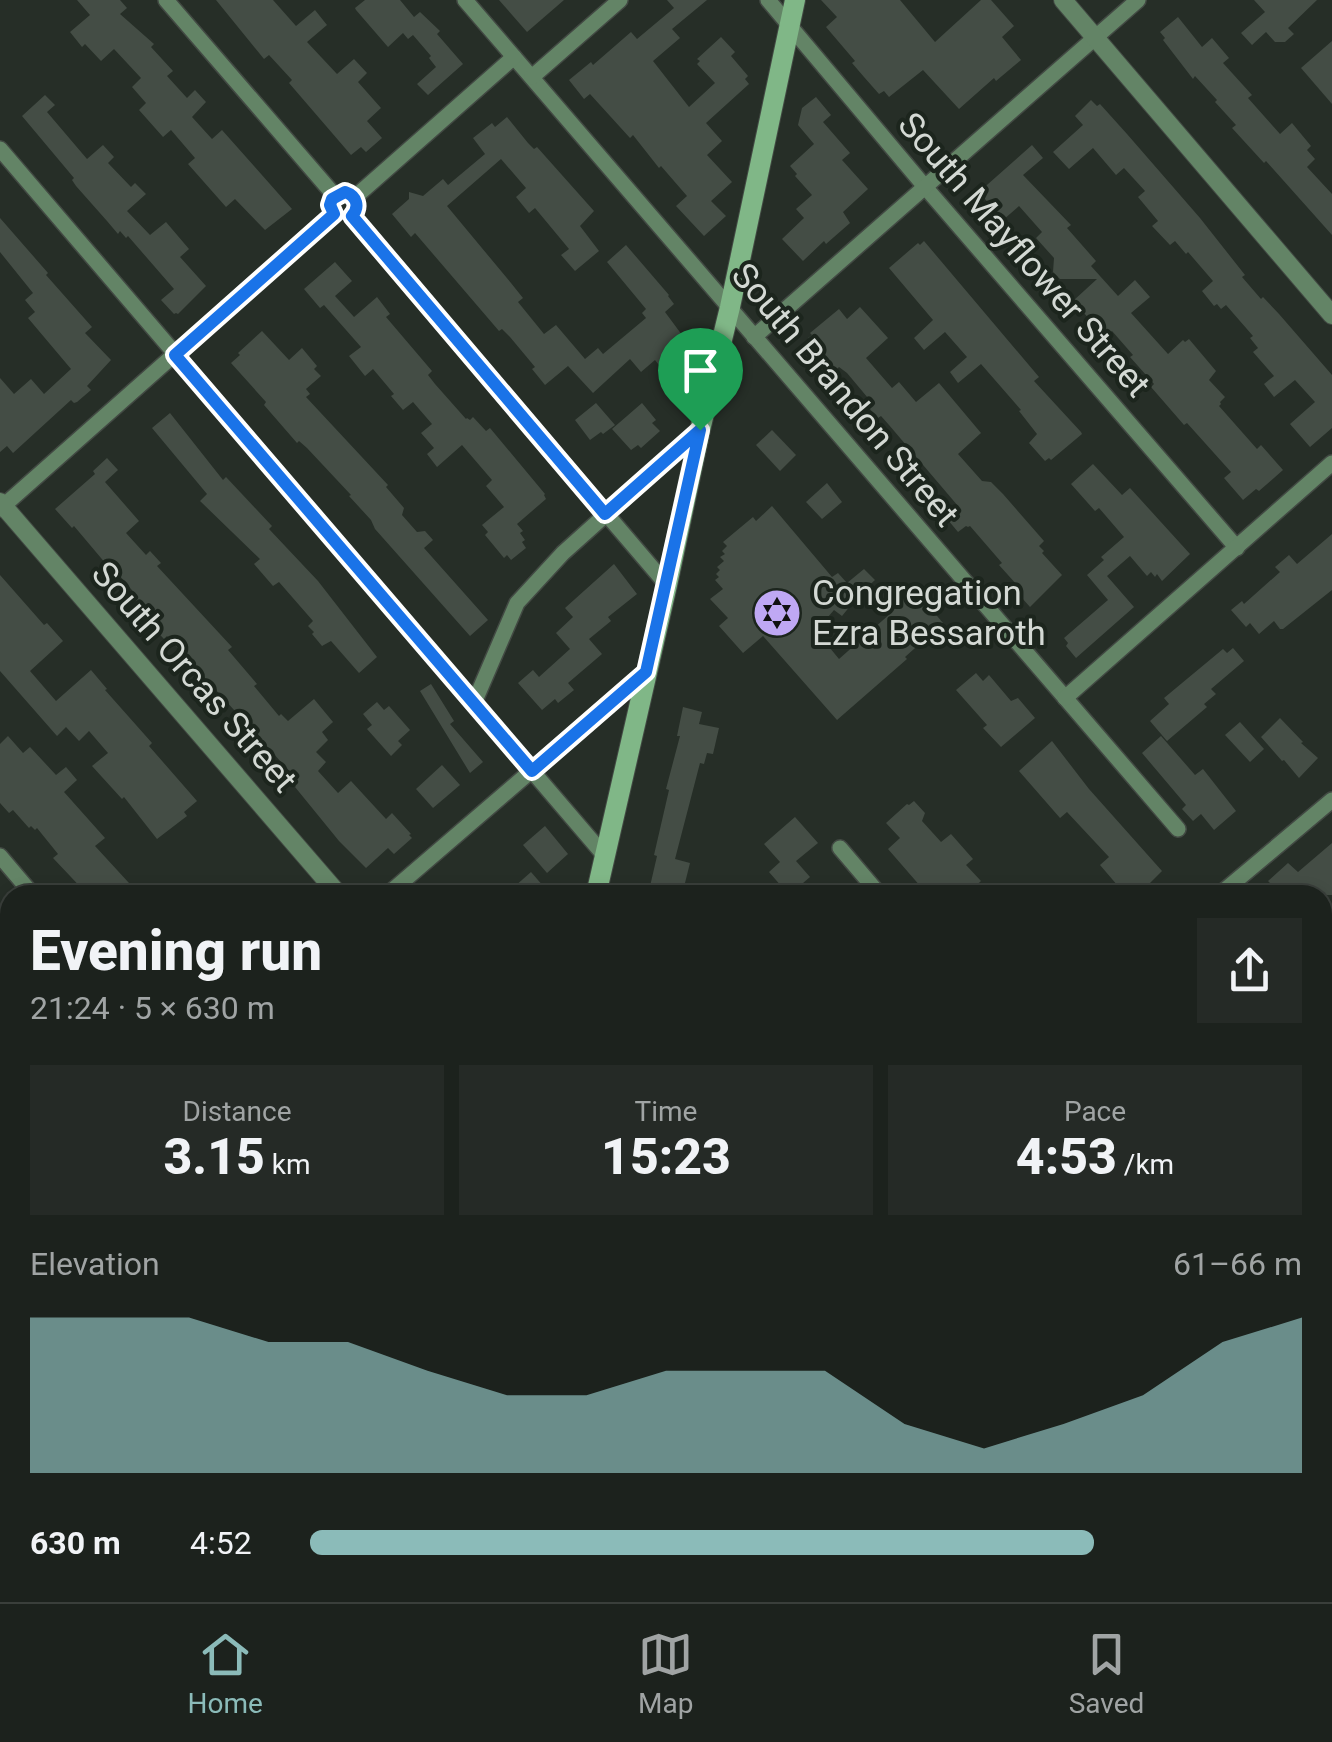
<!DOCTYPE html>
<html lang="en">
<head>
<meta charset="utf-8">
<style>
	:root { --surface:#1c221d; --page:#252a26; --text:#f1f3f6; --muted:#a0a4a4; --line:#3a3f3b; --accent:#8bbbb9 }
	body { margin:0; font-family:Roboto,sans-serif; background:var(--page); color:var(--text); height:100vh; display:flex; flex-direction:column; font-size:38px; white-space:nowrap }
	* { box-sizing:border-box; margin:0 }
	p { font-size:32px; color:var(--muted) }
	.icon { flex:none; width:55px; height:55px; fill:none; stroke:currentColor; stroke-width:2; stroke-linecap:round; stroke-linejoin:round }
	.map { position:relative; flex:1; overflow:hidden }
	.side { position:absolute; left:0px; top:885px; width:1332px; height:718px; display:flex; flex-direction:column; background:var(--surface); border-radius:30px 30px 0 0; box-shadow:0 5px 15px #0003,0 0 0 2px var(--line) }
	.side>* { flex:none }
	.pin { position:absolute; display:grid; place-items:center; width:85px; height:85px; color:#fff; margin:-102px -42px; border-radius:50% 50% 50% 0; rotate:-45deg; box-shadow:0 0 10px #0007 }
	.pin .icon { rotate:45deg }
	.round { display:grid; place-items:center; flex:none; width:105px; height:105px; border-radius:0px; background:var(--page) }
	.summary { display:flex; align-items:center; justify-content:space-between; height:170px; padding:0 30px }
	h1 { font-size:55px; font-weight:800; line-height:75px }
	.figures { display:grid; grid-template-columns:repeat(3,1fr); gap:15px; height:170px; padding:10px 30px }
	.figures div { display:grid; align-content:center; border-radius:0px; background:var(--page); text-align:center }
	.figures b { font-size:50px; font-weight:800 }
	.figures small { font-size:28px; font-weight:400 }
	.figures p { font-size:28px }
	.chart { height:280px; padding:20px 30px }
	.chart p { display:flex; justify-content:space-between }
	.chart svg { width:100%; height:180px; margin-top:10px; fill:var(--accent); opacity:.7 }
	ul { padding:0 30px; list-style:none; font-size:32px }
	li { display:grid; grid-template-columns:160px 120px 1fr; align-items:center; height:75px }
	li i { height:25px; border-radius:12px; background:var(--accent) }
	.dock { display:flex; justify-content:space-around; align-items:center; height:140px; border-top:2px solid var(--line); background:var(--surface); font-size:28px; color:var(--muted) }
	.dock a { display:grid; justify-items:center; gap:5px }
	.dock .selected { color:var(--accent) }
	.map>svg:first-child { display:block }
	.building { fill:#444d45 }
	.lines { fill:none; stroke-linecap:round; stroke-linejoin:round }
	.minor-casing { stroke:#424943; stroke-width:18 }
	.tertiary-casing { stroke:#424943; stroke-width:20 }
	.secondary-casing { stroke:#424943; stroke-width:22 }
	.minor { stroke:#638466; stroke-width:15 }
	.tertiary { stroke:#638466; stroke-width:18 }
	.secondary { stroke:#80b787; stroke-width:20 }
	.route-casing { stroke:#fff; stroke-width:20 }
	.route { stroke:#1a73e8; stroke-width:12 }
	.labels { text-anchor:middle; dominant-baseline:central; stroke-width:8; stroke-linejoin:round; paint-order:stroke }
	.street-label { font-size:35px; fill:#d4d9d4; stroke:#1c251d }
	.poi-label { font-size:35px; fill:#d4d9d4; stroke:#1c251d; text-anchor:start }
</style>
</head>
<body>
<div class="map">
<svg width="1332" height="1602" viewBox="0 0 1332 1602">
	<rect width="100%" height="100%" fill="#262e27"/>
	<g class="building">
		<path d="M77,0H120L127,8L120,14L154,44L151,47L173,71L167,76L187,98L195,90L206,102L192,117L212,139L222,130L292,209L265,230L235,199L226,207L188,164L195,158L171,130L163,137L139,110L146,103L132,87L141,78L114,49L101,61L85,44L82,47L70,32L90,15Z"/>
		<path d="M216,0H273L296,26L315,10L327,25L307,42L337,74L354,59L367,73L358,82L381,108L367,121L382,138L366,152L361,147L351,155L289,83L292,80L269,55L264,59Z"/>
		<path d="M365,0H400L414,17L420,12L440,31L437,34L463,64L428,95L417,84L436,67L429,58L431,56L413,35L408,39L403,33L388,47L356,10L355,8Z"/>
		<path d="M499,0H564L527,32Z"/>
		<path d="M667,0H707L672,29L680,38L653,61L689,107L715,83L697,64L700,61L697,59L721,37L735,52L731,56L748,76L745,79L749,84L706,123L722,141L707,155L732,182L711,201L726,216L704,236L676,206L687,196L661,166L659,168L633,135L630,138L590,94L584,99L569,80L591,62L593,65L631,32L637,39L674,8Z"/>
		<path d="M821,0H900L935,42L981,0H991L1014,26L1002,37L1021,60L996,81L994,78L959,109L923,70L889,97L884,91L879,94L864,77L852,63L855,61L826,27L837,17Z"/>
		<path d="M1254,0H1317L1288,28L1294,34L1285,42H1275L1266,32L1252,45L1241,33L1265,12Z"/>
		<path d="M1178,17L1202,47L1212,38L1229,58L1223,63L1252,95L1248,98L1280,134L1292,123L1311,146L1307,150L1315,159L1307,167L1332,194V235L1266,161L1264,163L1232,128L1236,125L1215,102L1217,100L1195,76L1193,79L1163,40L1165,38L1160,32Z"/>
		<path d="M1332,41V104L1301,68Z"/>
		<path d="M45,95L55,105L47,112L87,159L103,145L114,157L108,163L131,187L135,183L146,194L127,211L150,235L166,222L189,249L180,257L206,286L178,314L176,313L174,314L161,300L174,289L128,236L126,238L120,231L118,234L107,221L76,186L72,180L74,178L22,116Z"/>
		<path d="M816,97L831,115L823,122L850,153L842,160L868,189L843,212L850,223L826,244L824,241L803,261L782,239L804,218L796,209L812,195L795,176L797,174L790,166L814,144L798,125L802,108Z"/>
		<path d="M1091,100L1097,106L1100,104L1127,134L1200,218L1245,275L1242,277L1261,299L1263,297L1279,314L1332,375V428L1310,447L1290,424L1315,402L1295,380L1274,397L1264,384L1274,376L1253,352L1258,348L1250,338L1253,336L1226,305L1221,309L1217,304L1214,306L1202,291L1213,281L1188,252L1186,254L1175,241L1170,245L1152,226L1158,221L1138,197L1145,191L1124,168L1116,175L1093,148L1069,169L1053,152L1083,125L1075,116Z"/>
		<path d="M507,117L528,143L534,149L537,147L594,211L580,226L599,251L575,271L561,255L569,249L535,208L529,213L516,197L526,188L501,159L447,206L511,283L523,298L518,302L544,334L556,325L585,359L598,348L603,354L646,318L642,313L646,309L607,262L626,245L669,295L668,296L674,304L665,312L685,339L678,345L682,350L662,369L655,360L641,372L630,359L593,393L568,366L545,385L532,369L535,367L510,337L502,329L499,331L415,233L411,237L392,214L409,199V192L423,196L443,179L448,185L485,154L473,138L492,123L495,127Z"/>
		<path d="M1032,145L1043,158L1023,175L1071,225L1067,228L1096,261L1091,266L1118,296L1135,280L1150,297L1131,313L1168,354L1183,340L1185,342L1189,339L1216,371L1209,380L1225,397L1220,402L1221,404L1219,406L1257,449L1261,445L1283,470L1259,491L1256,489L1243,500L1224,478L1231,472L1187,423L1184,425L1151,387L1154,384L1130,357L1133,355L1112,331L1105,336L1073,301L1097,279H1060L1053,272L1054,258L1036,238L1042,232L1019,206L1003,220L979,192Z"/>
		<path d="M0,218L48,273L46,275L92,327L85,333L111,360L87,386L91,390L77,402L74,403L71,400L13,453L7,446L0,452V378L14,394L31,379L44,394L71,369L28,318L35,312L25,300L33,293L0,252Z"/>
		<path d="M924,241L1039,377L1034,381L1081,432L1082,434L1051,460L1049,458L1045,461L1029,443L1037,434L1019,411L1021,410L981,364L958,383L950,372L967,357L945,332L924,350L914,338L933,320L889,268L918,243L920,245Z"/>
		<path d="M335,262L352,281L335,296L354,317L377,297L390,314L386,317L432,371L428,375L435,384L466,419L467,418L470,420L473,417L486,431L490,428L545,494L544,495L546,499L517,524L523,531L520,533L525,540L522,542L526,548L511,560L507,555L504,558L485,535L488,532L482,525L504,507L486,486L492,480L462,445L437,467L427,454L434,448L421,433L432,424L413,402L403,410L391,396L394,394L373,369L365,376L349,356L361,347L324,305L320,308L304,289Z"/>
		<path d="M860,307L888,338L866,358L892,388L899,382L916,402L939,383L981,433L958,454L982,481L991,482L1003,494L1044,541L1039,546L1044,551L1042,553L1062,575L1030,607L1013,588L1017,585L999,565L1002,563L970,526L968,527L966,526L958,532L948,520L956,514L953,510L958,506L889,425L881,416L878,418L869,408L873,404L847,373L839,367L836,370L808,338L812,335L810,333L839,309L847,319Z"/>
		<path d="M262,331L289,360L302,348L317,366L314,369L321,376L306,389L310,394L306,397L388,485L386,487L404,508L402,515L417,532L425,531L433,540L424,548L488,620L470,636L375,529L371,520L349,496L351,495L307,448L299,441L297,443L264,405L266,402L231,363L240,355L238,353Z"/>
		<path d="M596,403L615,425L603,434L601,432L590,440L575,420Z"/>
		<path d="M642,403L656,420L652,423L660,431L641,448L638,445L631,450L612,429Z"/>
		<path d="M170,413L223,480L226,477L272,526L269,529L318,581L377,657L359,673L331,641L322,646L312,634L314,632L308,626L313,621L279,582L273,586L254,564L260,559L200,501L207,494L152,428Z"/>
		<path d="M772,430L796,455L780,471L756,445Z"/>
		<path d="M107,458L118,470L105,482L139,521L126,533L146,555L150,551L161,563L157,566L232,647L228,650L257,684L254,686L279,716L281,714L288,721L314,699L333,722L322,732L328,740L316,752L326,762L318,771L338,793L351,781L386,819L392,813L411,834L409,835L412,838L394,854L388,848L366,868L339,841L295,787L296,786L287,777L291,773L167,636L164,639L142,616L133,606L137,602L135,599L137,596L119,575L117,577L74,526L72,528L55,509L95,474L93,471Z"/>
		<path d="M1093,464L1122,495L1130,488L1190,554L1162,581L1157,574L1155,577L1151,572L1147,576L1130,556L1107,576L1134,607L1076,658L1066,646L1068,643L1064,638L1108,600L1087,575L1104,560L1101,557L1124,537L1099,508L1095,511L1071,484Z"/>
		<path d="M827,483L842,502L822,519L806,502Z"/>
		<path d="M772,506L832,577L838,573L847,583L864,569L875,580L860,594L842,616L834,610L816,631L839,659L891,613L886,609L912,586L943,623L905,657L907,659L837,720L763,636L743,653L719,626L728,618L710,599L723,589L715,580L719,577L716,574L720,570L717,567L724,561L720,557L725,554L722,551L727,546L723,542L753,517L756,521Z"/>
		<path d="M1332,534V590L1283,629H1280L1274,621L1259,634L1250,623L1246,627L1231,610L1242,601L1244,604L1280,572L1275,567L1289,555L1297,564Z"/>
		<path d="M614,564L637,594L608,617L611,621L589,639L602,654L568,683L574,690L558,703L555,699L542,710L518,683L533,670L539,677L570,649L556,633L573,617L565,608Z"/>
		<path d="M0,575L44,625L47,623L63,641L30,671L56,701L91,670L107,689L105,690L152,743L149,746L197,801L184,812L187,816L157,839L124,797L122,799L92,766L108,753L89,731L79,741L66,727L57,736L0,671Z"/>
		<path d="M1233,648L1244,661L1211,689L1216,694L1204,704L1207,707L1167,741L1150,721L1169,704L1164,698L1223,649L1227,653Z"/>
		<path d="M976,673L983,681L989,675L1011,701L1018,698L1035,718L1001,747L983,728L987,725L956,690Z"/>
		<path d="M431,684L454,721L450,724L483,762L470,773L420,691Z"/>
		<path d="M377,702L384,710L389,706L410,730L398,741L402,745L391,756L367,729L372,725L363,714Z"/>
		<path d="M683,707L702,712L699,724L719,728L713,754L707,753L704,764L700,763L675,859L690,863L682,895H648L657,856L654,855L669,790L666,789L680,736H677Z"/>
		<path d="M1280,718L1303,742L1301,743L1318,758L1299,778L1284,760L1282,761L1261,737Z"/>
		<path d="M1240,722L1264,749L1250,762L1225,735Z"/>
		<path d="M8,736L23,753L30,747L56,775L66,767L77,780L64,792L105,838L95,846L140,895H88L53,858L58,854L37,828L35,830L31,826L29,828L13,810L9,813L0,803V744Z"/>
		<path d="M1161,736L1195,775L1203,769L1236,811L1214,830L1201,814L1193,821L1182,809L1186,805L1142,753Z"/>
		<path d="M1052,741L1089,789L1162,871L1138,895H1123L1116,887L1118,886L1100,865L1109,857L1067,812L1060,818L1019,771Z"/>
		<path d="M442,765L460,785L433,808L416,789Z"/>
		<path d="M914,801L925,813L922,821L941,842L951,834L973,859L966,865L981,881L966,895H928L888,849L900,838L886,823L907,804L909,805Z"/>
		<path d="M795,817L818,843L796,861L810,877L789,895L769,872L780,862L764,844Z"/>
		<path d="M545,826L568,854L547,873L523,845Z"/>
		<path d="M1332,843V895H1281L1268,881L1288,863L1298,872Z"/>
		<path d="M531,872L551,895H505Z"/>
	</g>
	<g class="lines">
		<g class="minor-casing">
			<g id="minor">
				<path d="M166,0L335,196"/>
				<path d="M465,0L1178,829"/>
				<path d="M768,0L926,188L1237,548"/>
				<path d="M532,77L620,0"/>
				<path d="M0,149L604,855"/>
				<path d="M354,198L514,57"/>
				<path d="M352,216L667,585"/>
				<path d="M754,337L1138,0"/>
				<path d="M0,509L333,214"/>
				<path d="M1065,698L1332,463"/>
				<path d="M474,703L517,603L563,553L700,430"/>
				<path d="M840,848L880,895"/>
				<path d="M0,856L33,895"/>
				<path d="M387,895L646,672"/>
				<path d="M1219,895L1332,800"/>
				<path d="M0,1170L10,1182"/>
				<path d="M0,1226L10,1223"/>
				<path d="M1322,1536L1332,1528"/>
				<path d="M639,1592L647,1602"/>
				<path d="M38,1602L45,1592"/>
				<path d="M1248,1602L1259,1592"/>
			</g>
		</g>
		<g class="tertiary-casing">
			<g id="tertiary">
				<path d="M1063,0L1332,315"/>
				<path d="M0,502L339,895"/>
				<path d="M1322,1019L1332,995"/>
				<path d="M932,1592L940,1602"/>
				<path d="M1090,1602L1094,1592"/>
			</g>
		</g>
		<g class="secondary-casing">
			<g id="secondary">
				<path d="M596,895L667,585L700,430L730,307L795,0"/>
				<path d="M451,1602L453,1592"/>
			</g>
		</g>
		<use href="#minor" class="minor"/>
		<use href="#tertiary" class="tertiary"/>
		<use href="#secondary" class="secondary"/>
	</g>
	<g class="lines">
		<g class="route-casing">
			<path id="route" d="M345,192C357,196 360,207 352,216L605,514L700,430L646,672L532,771L175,355L334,214L330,205L332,199Z"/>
		</g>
		<use href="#route" class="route"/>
	</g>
	<defs>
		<g id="synagogue-disc" transform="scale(2.5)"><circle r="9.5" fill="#bfa8f4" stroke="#1c251d"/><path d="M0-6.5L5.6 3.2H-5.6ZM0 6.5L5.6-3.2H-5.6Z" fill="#111"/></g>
	</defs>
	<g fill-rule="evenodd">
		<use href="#synagogue-disc" x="777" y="613"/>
	</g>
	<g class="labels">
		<g class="street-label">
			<text transform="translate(1024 255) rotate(49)">South Mayflower Street</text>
			<text transform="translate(845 395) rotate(50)">South Brandon Street</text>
			<text transform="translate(194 677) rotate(49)">South Orcas Street</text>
		</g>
		<g class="poi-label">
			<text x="812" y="593">Congregation<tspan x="812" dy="40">Ezra Bessaroth</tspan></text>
		</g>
	</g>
</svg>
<div class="pin" style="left:700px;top:430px;background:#1e9e55"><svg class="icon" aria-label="arrive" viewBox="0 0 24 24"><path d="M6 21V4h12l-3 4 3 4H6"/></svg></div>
<section class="side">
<div class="summary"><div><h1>Evening run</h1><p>21:24 · 5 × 630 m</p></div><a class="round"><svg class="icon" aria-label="share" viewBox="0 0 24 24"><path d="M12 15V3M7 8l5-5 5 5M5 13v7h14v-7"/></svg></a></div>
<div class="figures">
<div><p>Distance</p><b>3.15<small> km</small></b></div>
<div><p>Time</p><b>15:23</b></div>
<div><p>Pace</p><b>4:53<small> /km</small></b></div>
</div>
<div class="chart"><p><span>Elevation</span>61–66 m</p>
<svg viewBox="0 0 160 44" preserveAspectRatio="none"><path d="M0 44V6L10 6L20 6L30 12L40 12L50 19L60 25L70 25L80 19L90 19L100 19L110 32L120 38L130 32L140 25L150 12L160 6V44z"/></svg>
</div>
<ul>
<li><b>630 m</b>4:52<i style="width:79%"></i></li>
</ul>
</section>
</div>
<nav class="dock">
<a class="selected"><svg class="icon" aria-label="home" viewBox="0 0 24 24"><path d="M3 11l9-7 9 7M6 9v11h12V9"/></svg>Home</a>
<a><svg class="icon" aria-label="map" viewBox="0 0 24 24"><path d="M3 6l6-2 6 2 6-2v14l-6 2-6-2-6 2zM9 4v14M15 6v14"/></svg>Map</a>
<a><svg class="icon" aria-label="saved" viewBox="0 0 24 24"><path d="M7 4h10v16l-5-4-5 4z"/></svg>Saved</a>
</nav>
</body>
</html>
